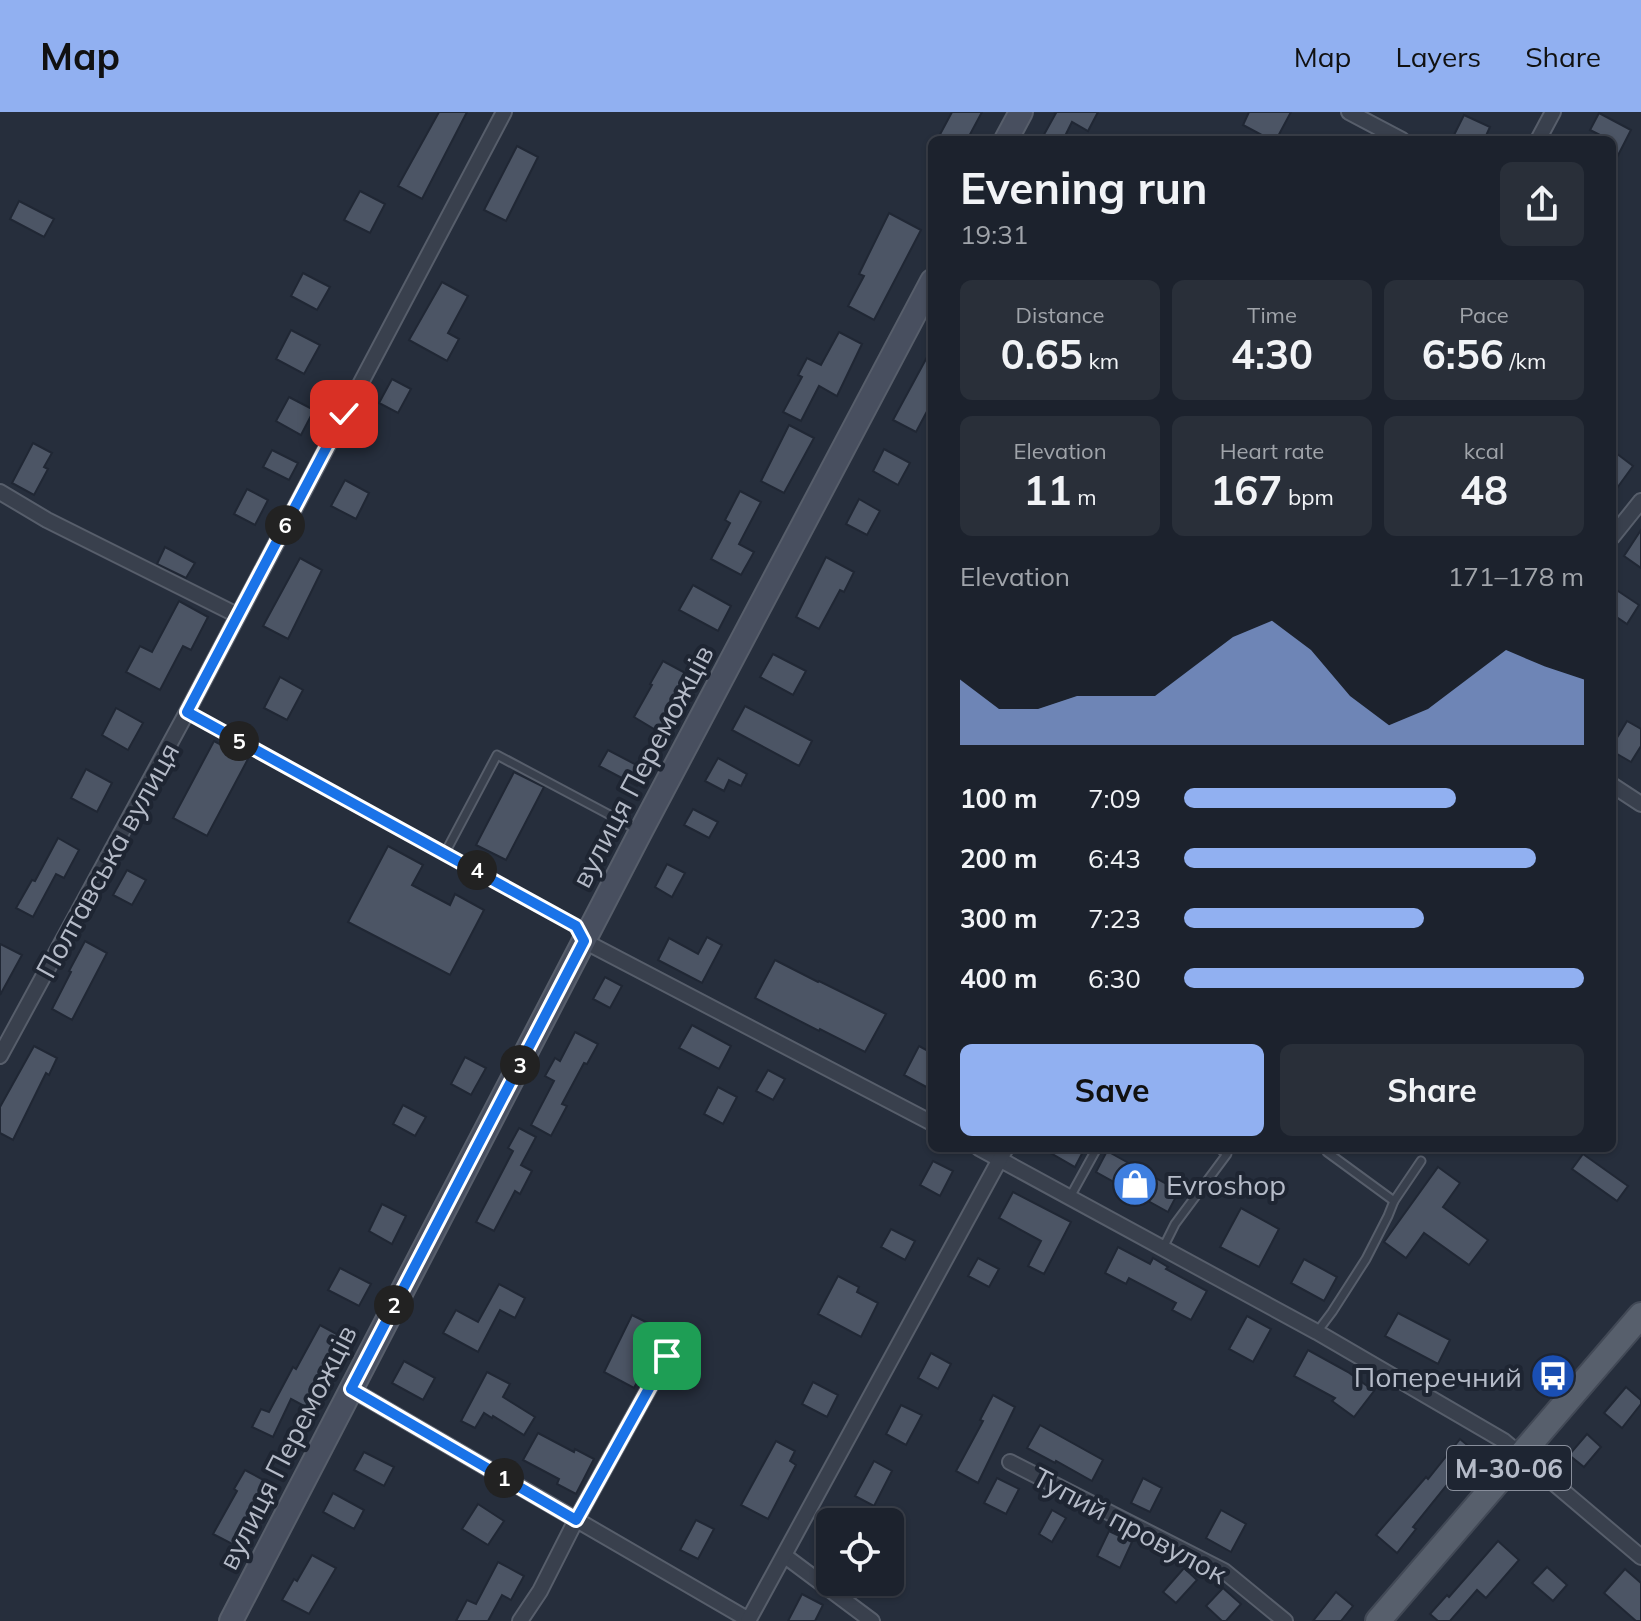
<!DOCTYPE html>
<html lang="en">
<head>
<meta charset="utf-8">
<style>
	:root { --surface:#1c222d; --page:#292f39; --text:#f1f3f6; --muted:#a0a4aa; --line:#3a3f49; --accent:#91b0f1 }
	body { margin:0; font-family:Mulish,sans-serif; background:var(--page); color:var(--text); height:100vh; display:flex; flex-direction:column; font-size:30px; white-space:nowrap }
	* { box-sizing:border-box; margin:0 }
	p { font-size:26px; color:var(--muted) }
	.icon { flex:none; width:44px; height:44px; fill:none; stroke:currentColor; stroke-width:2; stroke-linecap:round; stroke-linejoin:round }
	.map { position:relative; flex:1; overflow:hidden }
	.side { position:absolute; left:928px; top:24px; width:688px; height:1016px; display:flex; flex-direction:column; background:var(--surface); border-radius:12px; box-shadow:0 2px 6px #0004,0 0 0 2px var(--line) }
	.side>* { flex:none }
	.controls { position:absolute; left:816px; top:1396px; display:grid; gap:16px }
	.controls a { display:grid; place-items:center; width:88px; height:88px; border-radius:12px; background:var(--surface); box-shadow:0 2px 6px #0004,0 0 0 2px var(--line); font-size:40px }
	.pin { position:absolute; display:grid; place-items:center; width:68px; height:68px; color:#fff; margin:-34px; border-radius:16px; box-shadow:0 4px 12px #0006 }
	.km { position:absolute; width:40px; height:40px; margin:-20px; border-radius:50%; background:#222; color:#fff; font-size:22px; line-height:40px; text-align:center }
	.round { display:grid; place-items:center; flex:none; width:84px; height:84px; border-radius:12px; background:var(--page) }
	.head { display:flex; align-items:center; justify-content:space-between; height:136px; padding:0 32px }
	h1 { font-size:44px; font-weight:700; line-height:60px }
	.metrics { display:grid; grid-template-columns:repeat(3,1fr); gap:12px; height:136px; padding:8px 32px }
	.metrics div { display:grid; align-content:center; border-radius:12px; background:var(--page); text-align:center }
	.metrics b { font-size:40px; font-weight:700 }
	.metrics small { font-size:22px; font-weight:400 }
	.metrics p { font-size:22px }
	.chart { height:224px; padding:16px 32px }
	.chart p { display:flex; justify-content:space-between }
	.chart svg { width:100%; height:144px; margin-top:8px; fill:var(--accent); opacity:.7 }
	.cta { display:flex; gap:16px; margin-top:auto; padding:16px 32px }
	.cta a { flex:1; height:92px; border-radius:12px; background:var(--accent); color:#111; font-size:32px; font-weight:700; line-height:92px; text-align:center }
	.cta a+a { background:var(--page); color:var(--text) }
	ul { padding:0 32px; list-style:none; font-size:26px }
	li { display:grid; grid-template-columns:128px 96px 1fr; align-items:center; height:60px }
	li i { height:20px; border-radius:10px; background:var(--accent) }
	header { display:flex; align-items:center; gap:48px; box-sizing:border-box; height:112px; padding:0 40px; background:var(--accent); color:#111 }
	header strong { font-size:38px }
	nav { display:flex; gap:44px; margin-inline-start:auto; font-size:28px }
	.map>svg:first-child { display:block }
	.building { fill:#4c5565; stroke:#202734; stroke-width:2 }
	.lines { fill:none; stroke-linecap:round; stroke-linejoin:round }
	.lane-casing { stroke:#575e6b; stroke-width:11 }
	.street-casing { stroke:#575e6b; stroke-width:18 }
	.secondary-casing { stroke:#575e6b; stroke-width:26 }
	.primary-casing { stroke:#424956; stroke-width:28 }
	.lane { stroke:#39404d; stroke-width:7 }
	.street { stroke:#39404d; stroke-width:14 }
	.secondary { stroke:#484f5f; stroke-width:22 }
	.primary { stroke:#575f6c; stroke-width:24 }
	.route-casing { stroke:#fff; stroke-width:16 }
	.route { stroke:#1a73e8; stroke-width:10 }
	.labels { text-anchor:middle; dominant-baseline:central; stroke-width:8; stroke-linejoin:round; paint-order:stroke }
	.shield { fill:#1e2532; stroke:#888e9b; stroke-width:2 }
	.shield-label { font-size:26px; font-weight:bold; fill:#b5bbc8 }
	.street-label { font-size:28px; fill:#b5bbc8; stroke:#1e2532 }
	.poi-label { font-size:28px; fill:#b5bbc8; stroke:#1e2532; text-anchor:start }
</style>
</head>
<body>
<header>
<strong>Map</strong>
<nav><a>Map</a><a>Layers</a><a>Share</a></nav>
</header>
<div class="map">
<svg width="1641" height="1509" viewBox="0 0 1641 1509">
	<rect width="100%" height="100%" fill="#262e3c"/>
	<g class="building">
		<path d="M439,0H467L422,87L398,74Z"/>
		<path d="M952,0H982L967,28H937Z"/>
		<path d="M1054,0H1098L1088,19L1072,10L1063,28H1041L1056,1Z"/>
		<path d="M1249,0H1291L1276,28H1271L1243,13Z"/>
		<path d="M1599,1L1631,18L1612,55V28H1597L1600,23L1590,18Z"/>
		<path d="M1464,3L1490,15L1484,28H1464L1454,23Z"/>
		<path d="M517,34L538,45L506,109L484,98Z"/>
		<path d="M360,79L385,92L370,121L344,108Z"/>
		<path d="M19,89L54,107L44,125L10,107Z"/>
		<path d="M889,101L921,118L874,208L848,194L864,164L859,162Z"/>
		<path d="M303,161L330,175L317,198L291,184Z"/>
		<path d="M442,170L468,184L448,221L459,227L447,249L409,228Z"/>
		<path d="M291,218L320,233L304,262L276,247Z"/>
		<path d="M839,220L862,232L837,284L819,274L801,309L783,300L802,265L798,263L807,246L821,253Z"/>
		<path d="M932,236V290L916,320L893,308Z"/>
		<path d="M392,267L411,277L398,301L379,291Z"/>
		<path d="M289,285L314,298L301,323L276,309Z"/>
		<path d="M789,313L814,326L784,381L761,369Z"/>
		<path d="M33,331L52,341L44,355L48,357L34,383L12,371Z"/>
		<path d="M884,337L910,351L898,373L873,359Z"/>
		<path d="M272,338L298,351L289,368L263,355Z"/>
		<path d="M1612,338L1633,354L1612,383Z"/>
		<path d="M345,368L369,381L356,407L331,394Z"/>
		<path d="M247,377L268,388L255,413L234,402Z"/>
		<path d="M740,379L761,390L739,432L754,440L741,463L711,447L730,411L725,408Z"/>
		<path d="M859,387L880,399L867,423L846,412Z"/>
		<path d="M1641,418V456L1624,444Z"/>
		<path d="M165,435L195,451L186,466L157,452Z"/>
		<path d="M826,445L854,460L844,480L840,478L819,517L796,505Z"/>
		<path d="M300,446L322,458L288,527L263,514Z"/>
		<path d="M693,473L731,494L718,519L679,498Z"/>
		<path d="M1612,475L1639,493L1627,512L1612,502Z"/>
		<path d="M179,489L208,505L191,538L183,534L160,578L126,560L140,534L152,540Z"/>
		<path d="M773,542L806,559L793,583L760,565Z"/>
		<path d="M663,549L689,563L659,620L634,605L652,573L650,572Z"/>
		<path d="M280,565L303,578L287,608L264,596Z"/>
		<path d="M745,594L812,629L799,654L732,618Z"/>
		<path d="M116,596L143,611L128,638L102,623Z"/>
		<path d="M1627,609L1641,617V634L1631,650L1612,639V634Z"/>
		<path d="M214,629L248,647L207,724L173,706Z"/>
		<path d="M608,638L646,658L637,674L599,654Z"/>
		<path d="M718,646L747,662L741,674L729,668L724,679L705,669Z"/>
		<path d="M86,657L112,671L97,700L71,686Z"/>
		<path d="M514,660L544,675L506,748L476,733Z"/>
		<path d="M693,697L718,710L709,726L684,713Z"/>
		<path d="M58,726L79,738L64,766L56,762L33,805L16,796L32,768L35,769Z"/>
		<path d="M388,734L423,753L412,773L450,793L455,782L484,798L450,863L348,810Z"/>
		<path d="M667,752L685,761L672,785L655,775Z"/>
		<path d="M127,758L146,768L132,793L113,783Z"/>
		<path d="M707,825L722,833L702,871L658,848L669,826L698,842Z"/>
		<path d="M85,829L107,841L72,908L52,897L71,860L69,859Z"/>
		<path d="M0,832L22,843L0,883Z"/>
		<path d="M775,848L818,870L819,869L886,902L865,940L820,917L819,919L755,886Z"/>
		<path d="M605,865L622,874L610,896L593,887Z"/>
		<path d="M692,913L731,934L719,957L679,936Z"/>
		<path d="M575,920L598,932L587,952L584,951L562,992L567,994L551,1024L531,1013L554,969L545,964L555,946L560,949Z"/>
		<path d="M34,934L57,946L49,963L46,961L13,1028L0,1021V995Z"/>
		<path d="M919,934L932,941V978L904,963Z"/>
		<path d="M465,945L486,956L471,983L451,972Z"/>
		<path d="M768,958L785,967L773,988L756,979Z"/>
		<path d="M718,975L737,985L723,1012L704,1002Z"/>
		<path d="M403,993L426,1005L415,1024L393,1012Z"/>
		<path d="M519,1016L536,1025L521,1053L532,1059L520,1082L515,1079L494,1119L476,1110L513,1039L508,1036Z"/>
		<path d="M1042,1036H1085L1075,1055Z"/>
		<path d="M1107,1039L1179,1079L1168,1100L1096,1060Z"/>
		<path d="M1583,1042L1628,1074L1617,1089L1572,1057Z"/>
		<path d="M933,1049L953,1059L940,1084L920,1073Z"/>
		<path d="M1438,1055L1460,1071L1443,1095L1488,1128L1469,1153L1424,1121L1406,1146L1384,1130Z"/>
		<path d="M1013,1080L1071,1110L1044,1162L1028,1154L1041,1129L999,1106Z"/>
		<path d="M382,1092L406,1104L392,1132L369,1119Z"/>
		<path d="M1241,1096L1279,1117L1259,1155L1220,1135Z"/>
		<path d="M891,1117L915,1129L905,1148L881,1135Z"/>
		<path d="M1118,1135L1150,1152L1153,1146L1168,1155L1166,1157L1207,1179L1191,1208L1172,1198L1176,1191L1129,1166L1126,1172L1105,1161Z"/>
		<path d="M978,1146L999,1157L989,1175L968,1164Z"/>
		<path d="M1304,1147L1337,1165L1324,1189L1291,1171Z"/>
		<path d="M340,1156L371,1172L359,1194L328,1178Z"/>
		<path d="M838,1164L859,1175L857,1180L878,1191L861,1225L818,1202Z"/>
		<path d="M499,1172L525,1186L515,1206L500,1198L478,1240L443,1221L456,1198L478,1210Z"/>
		<path d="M1398,1201L1450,1228L1438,1252L1385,1224Z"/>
		<path d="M632,1203L664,1219L634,1276L604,1260Z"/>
		<path d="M1247,1204L1271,1217L1253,1250L1229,1237Z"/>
		<path d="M320,1213L344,1226L306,1295L291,1287L273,1325L252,1315L261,1297L269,1300L293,1255L296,1257Z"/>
		<path d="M1308,1238L1348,1260L1374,1279L1354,1305L1332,1289L1335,1286L1294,1264Z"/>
		<path d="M931,1241L951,1252L938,1277L918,1266Z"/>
		<path d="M404,1249L435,1266L423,1288L392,1271Z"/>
		<path d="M487,1260L510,1272L503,1285L535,1305L524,1323L493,1304L492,1306L484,1301L475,1316L461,1309Z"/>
		<path d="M813,1270L838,1283L827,1305L802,1292Z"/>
		<path d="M1626,1275L1641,1288V1292L1622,1316L1604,1301Z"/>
		<path d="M993,1283L1015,1295L978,1371L956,1359L983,1309L980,1308Z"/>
		<path d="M901,1293L922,1303L906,1333L886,1322Z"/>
		<path d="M1040,1313L1103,1348L1092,1369L1056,1349L1055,1351L1027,1336Z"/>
		<path d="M538,1321L574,1340L575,1337L594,1347L576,1382L557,1372L559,1367L523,1348Z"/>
		<path d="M1587,1322L1601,1335L1584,1355L1569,1343Z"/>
		<path d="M1460,1327L1479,1343L1454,1373L1450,1369L1413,1415L1416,1417L1397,1441L1376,1423L1426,1365L1428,1367Z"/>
		<path d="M776,1329L795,1339L790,1349L796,1353L768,1407L741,1393Z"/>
		<path d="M364,1340L394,1355L384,1374L354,1358Z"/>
		<path d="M874,1349L892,1359L874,1394L855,1384Z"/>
		<path d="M245,1358L269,1371L251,1405L253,1407L238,1435L213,1422L237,1379L234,1377Z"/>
		<path d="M997,1366L1019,1377L1006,1402L984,1391Z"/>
		<path d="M1143,1366L1162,1376L1150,1400L1131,1391Z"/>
		<path d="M333,1381L364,1398L354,1417L323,1400Z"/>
		<path d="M478,1392L504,1409L488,1433L462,1417Z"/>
		<path d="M1052,1398L1066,1406L1052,1430L1039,1422Z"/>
		<path d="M1221,1398L1246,1412L1231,1440L1206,1426Z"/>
		<path d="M696,1408L714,1417L698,1447L680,1438Z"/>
		<path d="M1109,1419L1132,1430L1120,1456L1097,1444Z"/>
		<path d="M1498,1429L1519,1448L1486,1486L1477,1478L1450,1509H1438L1430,1502L1447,1483L1449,1485Z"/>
		<path d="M312,1443L336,1456L309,1502L282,1488L294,1467L297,1469Z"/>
		<path d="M498,1450L524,1464L511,1488L502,1483L488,1509H456L467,1488L476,1492Z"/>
		<path d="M1547,1455L1567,1473L1553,1489L1532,1471Z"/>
		<path d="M1184,1456L1197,1468L1176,1491L1163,1480Z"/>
		<path d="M1625,1457L1641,1471V1509H1636L1604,1481Z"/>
		<path d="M1223,1476L1241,1492L1226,1509H1222L1206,1494Z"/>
		<path d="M1336,1480L1353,1494L1341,1509H1313Z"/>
		<path d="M802,1482L823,1493L815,1509H788Z"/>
	</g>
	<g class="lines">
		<g class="lane-casing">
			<g id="lane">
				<path d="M187,600L576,814L581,822"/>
				<path d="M445,741L497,643L638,718"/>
				<path d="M1327,1040L1394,1089"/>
				<path d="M1070,1085L1097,1036"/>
				<path d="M1163,1136L1175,1112L1227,1042L1219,1036"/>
				<path d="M1317,1220L1332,1200L1366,1147L1388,1104L1394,1089L1421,1049"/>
			</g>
		</g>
		<g class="street-casing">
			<g id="street">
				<path d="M1349,0L1402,28"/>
				<path d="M1538,28L1553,0"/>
				<path d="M0,380L47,408L237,503"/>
				<path d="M1612,425L1641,389"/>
				<path d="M1612,673L1641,692"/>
				<path d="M584,829L932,1011"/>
				<path d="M0,944L187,600L504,0"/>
				<path d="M979,1036L1317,1220L1504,1329L1641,1445"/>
				<path d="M351,1277L749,1508"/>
				<path d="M1010,1350L1224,1459L1285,1509"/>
				<path d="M785,1444L872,1509"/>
				<path d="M520,1509L540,1479L576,1408L667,1244"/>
				<path d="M748,1509L1006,1036"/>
			</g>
		</g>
		<g class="secondary-casing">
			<g id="secondary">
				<path d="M1006,28L1021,0"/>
				<path d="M231,1509L641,719L932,169"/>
			</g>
		</g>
		<g class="primary-casing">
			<path id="primary" d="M1378,1509L1641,1203"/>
		</g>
		<use href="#lane" class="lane"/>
		<use href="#street" class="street"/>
		<use href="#secondary" class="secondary"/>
		<use href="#primary" class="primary"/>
	</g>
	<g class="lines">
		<g class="route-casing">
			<path id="route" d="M344,302L187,600L576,814L584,829L351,1277L576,1408L667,1244"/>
		</g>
		<use href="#route" class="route"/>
	</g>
	<defs>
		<g id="shop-disc" transform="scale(2.3)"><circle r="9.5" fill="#3f7fe0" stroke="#1e2532"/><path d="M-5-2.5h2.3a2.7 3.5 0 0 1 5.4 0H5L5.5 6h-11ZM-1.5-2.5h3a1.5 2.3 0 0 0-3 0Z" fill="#fff"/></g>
		<g id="bus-disc" transform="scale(2.3)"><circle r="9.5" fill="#1a4fb4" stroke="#1e2532"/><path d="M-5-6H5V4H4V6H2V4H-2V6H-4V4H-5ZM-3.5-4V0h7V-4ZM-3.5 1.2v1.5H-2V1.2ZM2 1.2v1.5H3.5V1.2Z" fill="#fff"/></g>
	</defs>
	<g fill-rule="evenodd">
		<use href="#shop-disc" x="1135" y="1072"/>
		<use href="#bus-disc" x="1553" y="1264"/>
	</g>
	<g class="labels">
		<rect class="shield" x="1447" y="1334" width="124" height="44" rx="6"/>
		<g class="shield-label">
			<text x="1509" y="1356">М-30-06</text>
		</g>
		<g class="street-label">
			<text transform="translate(642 654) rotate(-62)">вулиця Переможців</text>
			<text transform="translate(107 748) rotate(-61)">Полтавська вулиця</text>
			<text transform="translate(287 1335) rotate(-63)">вулиця Переможців</text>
			<text transform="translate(1130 1413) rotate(28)">Тупий провулок</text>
		</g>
		<g class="poi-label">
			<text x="1166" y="1072">Evroshop</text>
			<text x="1522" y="1264" text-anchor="end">Поперечний</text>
		</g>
	</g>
</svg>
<div class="controls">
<a><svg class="icon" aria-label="locate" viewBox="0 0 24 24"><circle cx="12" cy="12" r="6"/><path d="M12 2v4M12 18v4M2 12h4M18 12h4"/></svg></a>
</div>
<div class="pin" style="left:667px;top:1244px;background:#1e9e55"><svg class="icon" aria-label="arrive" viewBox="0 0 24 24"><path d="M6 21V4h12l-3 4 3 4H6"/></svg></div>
<div class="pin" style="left:344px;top:302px;background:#d93025"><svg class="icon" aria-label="check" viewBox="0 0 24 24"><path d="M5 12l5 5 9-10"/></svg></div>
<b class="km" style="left:504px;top:1366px">1</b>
<b class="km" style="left:394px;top:1193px">2</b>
<b class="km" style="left:520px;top:953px">3</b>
<b class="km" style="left:477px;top:758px">4</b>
<b class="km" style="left:239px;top:629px">5</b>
<b class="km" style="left:285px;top:413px">6</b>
<section class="side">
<div class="head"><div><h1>Evening run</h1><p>19:31</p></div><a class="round"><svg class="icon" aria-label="share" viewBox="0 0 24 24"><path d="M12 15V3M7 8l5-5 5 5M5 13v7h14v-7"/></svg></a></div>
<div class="metrics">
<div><p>Distance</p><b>0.65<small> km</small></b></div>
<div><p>Time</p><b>4:30</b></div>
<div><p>Pace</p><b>6:56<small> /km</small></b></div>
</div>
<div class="metrics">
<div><p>Elevation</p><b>11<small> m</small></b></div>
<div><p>Heart rate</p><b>167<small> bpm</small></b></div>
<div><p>kcal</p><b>48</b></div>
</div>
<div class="chart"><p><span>Elevation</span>171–178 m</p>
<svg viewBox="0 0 160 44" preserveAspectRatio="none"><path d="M0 44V24L10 33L20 33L30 29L40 29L50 29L60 20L70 11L80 6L90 15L100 29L110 38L120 33L130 24L140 15L150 20L160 24V44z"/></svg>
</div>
<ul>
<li><b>100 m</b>7:09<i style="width:68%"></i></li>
<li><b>200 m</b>6:43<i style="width:88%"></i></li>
<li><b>300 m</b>7:23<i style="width:60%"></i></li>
<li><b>400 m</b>6:30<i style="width:100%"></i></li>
</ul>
<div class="cta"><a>Save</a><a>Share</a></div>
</section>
</div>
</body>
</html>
